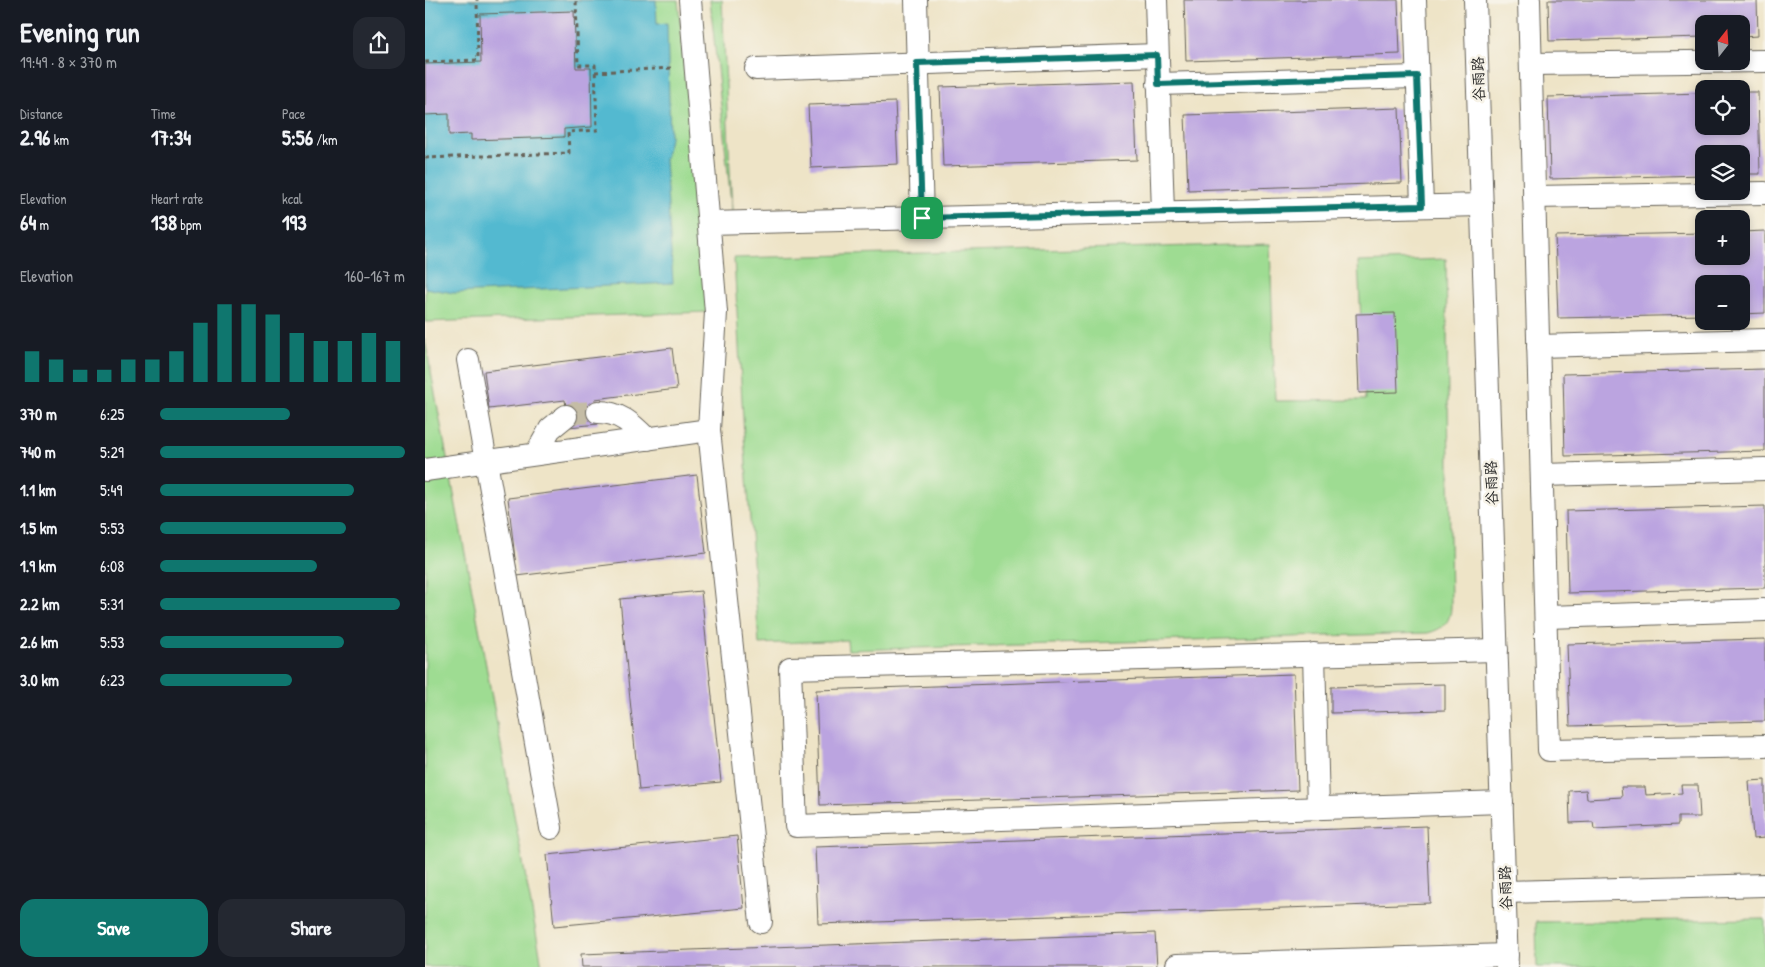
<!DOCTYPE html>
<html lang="en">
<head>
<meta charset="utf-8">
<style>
	:root { --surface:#171b24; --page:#242831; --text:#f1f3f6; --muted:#9ea1a6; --accent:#0f766e }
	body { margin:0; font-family:"Patrick Hand","LXGW WenKai TC",sans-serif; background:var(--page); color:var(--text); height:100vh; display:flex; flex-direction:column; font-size:19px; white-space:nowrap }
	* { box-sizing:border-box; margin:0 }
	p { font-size:16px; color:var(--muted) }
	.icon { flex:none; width:28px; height:28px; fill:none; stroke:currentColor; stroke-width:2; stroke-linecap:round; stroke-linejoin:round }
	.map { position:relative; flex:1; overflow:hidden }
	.sheet { display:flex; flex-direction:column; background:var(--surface); width:425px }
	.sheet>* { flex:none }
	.needle { width:32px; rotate:17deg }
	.controls { position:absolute; left:1270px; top:15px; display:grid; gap:10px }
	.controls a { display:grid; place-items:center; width:55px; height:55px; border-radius:10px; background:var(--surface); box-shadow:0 2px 8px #0003; font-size:25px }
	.pin { position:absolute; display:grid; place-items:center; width:42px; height:42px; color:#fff; margin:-21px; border-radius:10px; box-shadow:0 2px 8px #0006 }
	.round { display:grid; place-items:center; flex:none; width:52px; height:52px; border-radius:15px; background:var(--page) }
	.overview { display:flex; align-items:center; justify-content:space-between; height:85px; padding:0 20px }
	h1 { font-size:28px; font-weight:800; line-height:38px }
	.figures { display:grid; grid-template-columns:repeat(3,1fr); gap:8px; height:85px; padding:5px 20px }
	.figures div { display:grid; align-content:center }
	.figures b { font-size:21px; font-weight:800 }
	.figures small { font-size:14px; font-weight:400 }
	.figures p { font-size:14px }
	.chart { height:140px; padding:10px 20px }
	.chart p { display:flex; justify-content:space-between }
	.chart svg { width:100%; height:90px; margin-top:5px; stroke:var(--accent); stroke-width:6 }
	.button { display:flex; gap:10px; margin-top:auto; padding:10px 20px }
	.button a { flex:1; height:58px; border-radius:15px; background:var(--accent); color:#fff; font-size:20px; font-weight:800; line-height:58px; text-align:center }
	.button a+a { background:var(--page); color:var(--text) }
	ul { padding:0 20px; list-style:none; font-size:16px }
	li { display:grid; grid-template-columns:80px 60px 1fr; align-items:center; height:38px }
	li i { height:12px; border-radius:6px; background:var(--accent) }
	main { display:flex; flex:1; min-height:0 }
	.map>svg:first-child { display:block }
	.green { fill:#9edc92; stroke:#5d7c57 }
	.water { fill:#52b9d0; stroke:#376a76 }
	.building { fill:#bba4e0 }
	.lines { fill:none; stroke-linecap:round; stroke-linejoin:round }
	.minor-tunnel { stroke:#c4bca5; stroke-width:22; stroke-dasharray:22 11; stroke-linecap:butt }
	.minor-casing { stroke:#666258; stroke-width:24 }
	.path { stroke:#666258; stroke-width:3; stroke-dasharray:4 4; stroke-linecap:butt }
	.minor { stroke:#fff; stroke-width:22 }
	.route-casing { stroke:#fff; stroke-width:10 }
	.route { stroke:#0f766e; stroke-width:6 }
	.labels { text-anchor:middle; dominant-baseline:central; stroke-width:5; stroke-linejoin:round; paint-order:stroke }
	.street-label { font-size:15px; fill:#1c1c1c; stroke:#f7f3e8 }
</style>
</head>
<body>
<main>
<section class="sheet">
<div class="overview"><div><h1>Evening run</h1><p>19:49 · 8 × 370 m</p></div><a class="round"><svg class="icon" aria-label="share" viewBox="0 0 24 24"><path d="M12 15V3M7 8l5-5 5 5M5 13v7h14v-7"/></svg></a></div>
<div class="figures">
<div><p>Distance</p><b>2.96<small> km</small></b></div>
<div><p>Time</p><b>17:34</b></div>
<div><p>Pace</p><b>5:56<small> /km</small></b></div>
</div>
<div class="figures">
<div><p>Elevation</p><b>64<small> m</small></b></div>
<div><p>Heart rate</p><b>138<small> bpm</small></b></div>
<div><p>kcal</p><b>193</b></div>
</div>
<div class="chart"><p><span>Elevation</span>160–167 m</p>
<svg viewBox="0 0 160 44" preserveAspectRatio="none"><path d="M5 44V29M15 44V33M25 44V38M35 44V38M45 44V33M55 44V33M65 44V29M75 44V15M85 44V6M95 44V6M105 44V11M115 44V20M125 44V24M135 44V24M145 44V20M155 44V24"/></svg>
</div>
<ul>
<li><b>370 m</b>6:25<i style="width:53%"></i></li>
<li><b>740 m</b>5:29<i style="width:100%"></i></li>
<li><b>1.1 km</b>5:49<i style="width:79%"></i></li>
<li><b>1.5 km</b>5:53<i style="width:76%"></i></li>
<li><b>1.9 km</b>6:08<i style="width:64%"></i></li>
<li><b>2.2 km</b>5:31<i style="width:98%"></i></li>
<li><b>2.6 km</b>5:53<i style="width:75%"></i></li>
<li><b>3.0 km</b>6:23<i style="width:54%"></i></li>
</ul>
<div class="button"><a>Save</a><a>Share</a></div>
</section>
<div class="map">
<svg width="1340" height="967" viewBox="0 0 1340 967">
	<rect width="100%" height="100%" fill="#f7f3e8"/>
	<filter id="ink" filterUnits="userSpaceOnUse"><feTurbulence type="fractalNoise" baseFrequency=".02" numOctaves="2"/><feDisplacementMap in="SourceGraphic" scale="10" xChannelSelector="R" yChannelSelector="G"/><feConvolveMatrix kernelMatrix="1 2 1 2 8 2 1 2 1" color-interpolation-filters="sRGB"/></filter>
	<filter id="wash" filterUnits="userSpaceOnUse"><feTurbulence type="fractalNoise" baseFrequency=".0096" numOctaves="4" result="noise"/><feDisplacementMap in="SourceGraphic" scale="20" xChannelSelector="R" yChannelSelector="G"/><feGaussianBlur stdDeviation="1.12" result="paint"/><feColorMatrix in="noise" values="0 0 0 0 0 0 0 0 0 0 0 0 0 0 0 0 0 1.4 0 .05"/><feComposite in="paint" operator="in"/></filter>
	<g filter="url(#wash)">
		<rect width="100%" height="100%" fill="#eee4c7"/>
		<g class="green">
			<path d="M0,0H253L283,312L0,322Z"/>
			<path d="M285,0H297L307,212Z"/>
			<path d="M845,244L850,401L940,400L933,262L1021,259L1026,606C1026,622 1018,629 1003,633L423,650L422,640L334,644L319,436L309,258Z"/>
			<path d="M0,340L114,948L117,967H0Z"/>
			<path d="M1340,919V967H1112L1111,922Z"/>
		</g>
		<path class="water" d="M0,0H231L232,24L242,23L245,138L240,160L248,283L29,293L0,288Z"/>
		<g id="blocks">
			<g class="building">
				<path d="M759,0H973L975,54L761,61Z"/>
				<path d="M1123,0H1332L1333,36L1316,37V24H1279V37L1124,41Z"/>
				<path d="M149,11L151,68H166L167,127L139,129V137L46,140V134L24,135V114L0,115V64L56,62L55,14Z"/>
				<path d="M709,81L712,160L518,166L515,87Z"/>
				<path d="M1316,92H1333L1335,174H1316V154H1279V175L1125,179L1123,97L1279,93V126H1316Z"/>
				<path d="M470,102L473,164L386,168L383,105Z"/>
				<path d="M974,108L977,183L763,190L760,115Z"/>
				<path d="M1340,231V313L1316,314V284H1279V315L1133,318L1130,236L1279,233V256H1316V232Z"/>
				<path d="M970,313L973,392L934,393L931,314Z"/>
				<path d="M247,348L252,389L170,399L173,424L144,427L140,400L64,409L59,371Z"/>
				<path d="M1340,369V451L1140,456L1138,374Z"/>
				<path d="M272,475L281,553L92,576L83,498Z"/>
				<path d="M1340,506V588L1143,593L1141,511Z"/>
				<path d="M276,591L296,782L214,790L195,599Z"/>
				<path d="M1340,639V721L1145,726L1142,644Z"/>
				<path d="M869,674L873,790L395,805L391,690Z"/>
				<path d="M1020,684V710L906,713V687Z"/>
				<path d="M1340,780V838L1328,839L1324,781Z"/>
				<path d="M1256,785H1273L1275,817H1253V825L1169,829L1168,822L1145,823L1144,791L1161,790L1162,799L1197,797L1196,787H1220L1221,795L1257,793Z"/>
				<path d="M1002,826L1005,903L393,924L390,847Z"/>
				<path d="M312,836L319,908L129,926L122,855Z"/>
				<path d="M730,933L732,967H157L156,954Z"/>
			</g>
		</g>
	</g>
	<g filter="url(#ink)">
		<use href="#blocks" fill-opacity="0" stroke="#666258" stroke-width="1"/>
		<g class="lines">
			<path class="minor-tunnel" d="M141,416L149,413L173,412"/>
			<g class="minor-casing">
				<g id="minor">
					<path d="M265,0L291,312L284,430L336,922"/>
					<path d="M491,0L497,218"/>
					<path d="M731,0L738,212"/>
					<path d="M990,0L997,206"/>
					<path d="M1050,0L1082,967"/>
					<path d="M1104,0L1124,750L1340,746"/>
					<path d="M1106,64L1340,61"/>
					<path d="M331,69L732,55"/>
					<path d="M733,84L992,77"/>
					<path d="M1109,197L1340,193"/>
					<path d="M284,223L1057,205"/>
					<path d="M1113,346L1340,340"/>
					<path d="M43,360L126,828"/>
					<path d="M173,412C195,412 207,424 222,439"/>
					<path d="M111,454L125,429L141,416"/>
					<path d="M0,470L284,430"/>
					<path d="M1117,475L1340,469"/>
					<path d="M1122,617L1340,610"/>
					<path d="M1072,650L365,668L371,826L1077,802"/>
					<path d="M889,654L893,808"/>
					<path d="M1080,892L1340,885"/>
					<path d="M752,965L1082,955"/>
				</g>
			</g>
			<g class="path">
				<path d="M0,62L53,60L52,0"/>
				<path d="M170,72L248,68"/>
				<path d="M0,158L144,153L143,132L172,130L170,65H153L151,0"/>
			</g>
			<use href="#minor" class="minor"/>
		</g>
	</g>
	<g class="lines" filter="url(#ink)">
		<g class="route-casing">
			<path id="route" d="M732,55L733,84L992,76L997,206L497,218L492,63Z"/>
		</g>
		<use href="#route" class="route"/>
	</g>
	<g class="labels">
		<g class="street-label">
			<text transform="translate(1053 79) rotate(-92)">谷雨路</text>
			<text transform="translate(1066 483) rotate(-92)">谷雨路</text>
			<text transform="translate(1080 888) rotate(-92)">谷雨路</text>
		</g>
	</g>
</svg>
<div class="controls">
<a><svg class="needle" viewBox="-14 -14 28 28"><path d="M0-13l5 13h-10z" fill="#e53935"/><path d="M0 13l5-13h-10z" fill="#9ea1a6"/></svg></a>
<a><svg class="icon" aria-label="locate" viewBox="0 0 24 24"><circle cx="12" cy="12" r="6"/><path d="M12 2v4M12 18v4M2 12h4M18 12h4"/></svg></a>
<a><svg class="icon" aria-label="layers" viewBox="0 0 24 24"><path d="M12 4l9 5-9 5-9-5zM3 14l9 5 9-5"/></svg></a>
<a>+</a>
<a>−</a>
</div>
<div class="pin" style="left:497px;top:218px;background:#1e9e55"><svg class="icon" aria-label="arrive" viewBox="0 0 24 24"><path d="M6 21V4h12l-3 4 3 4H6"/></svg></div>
</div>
</main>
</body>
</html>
